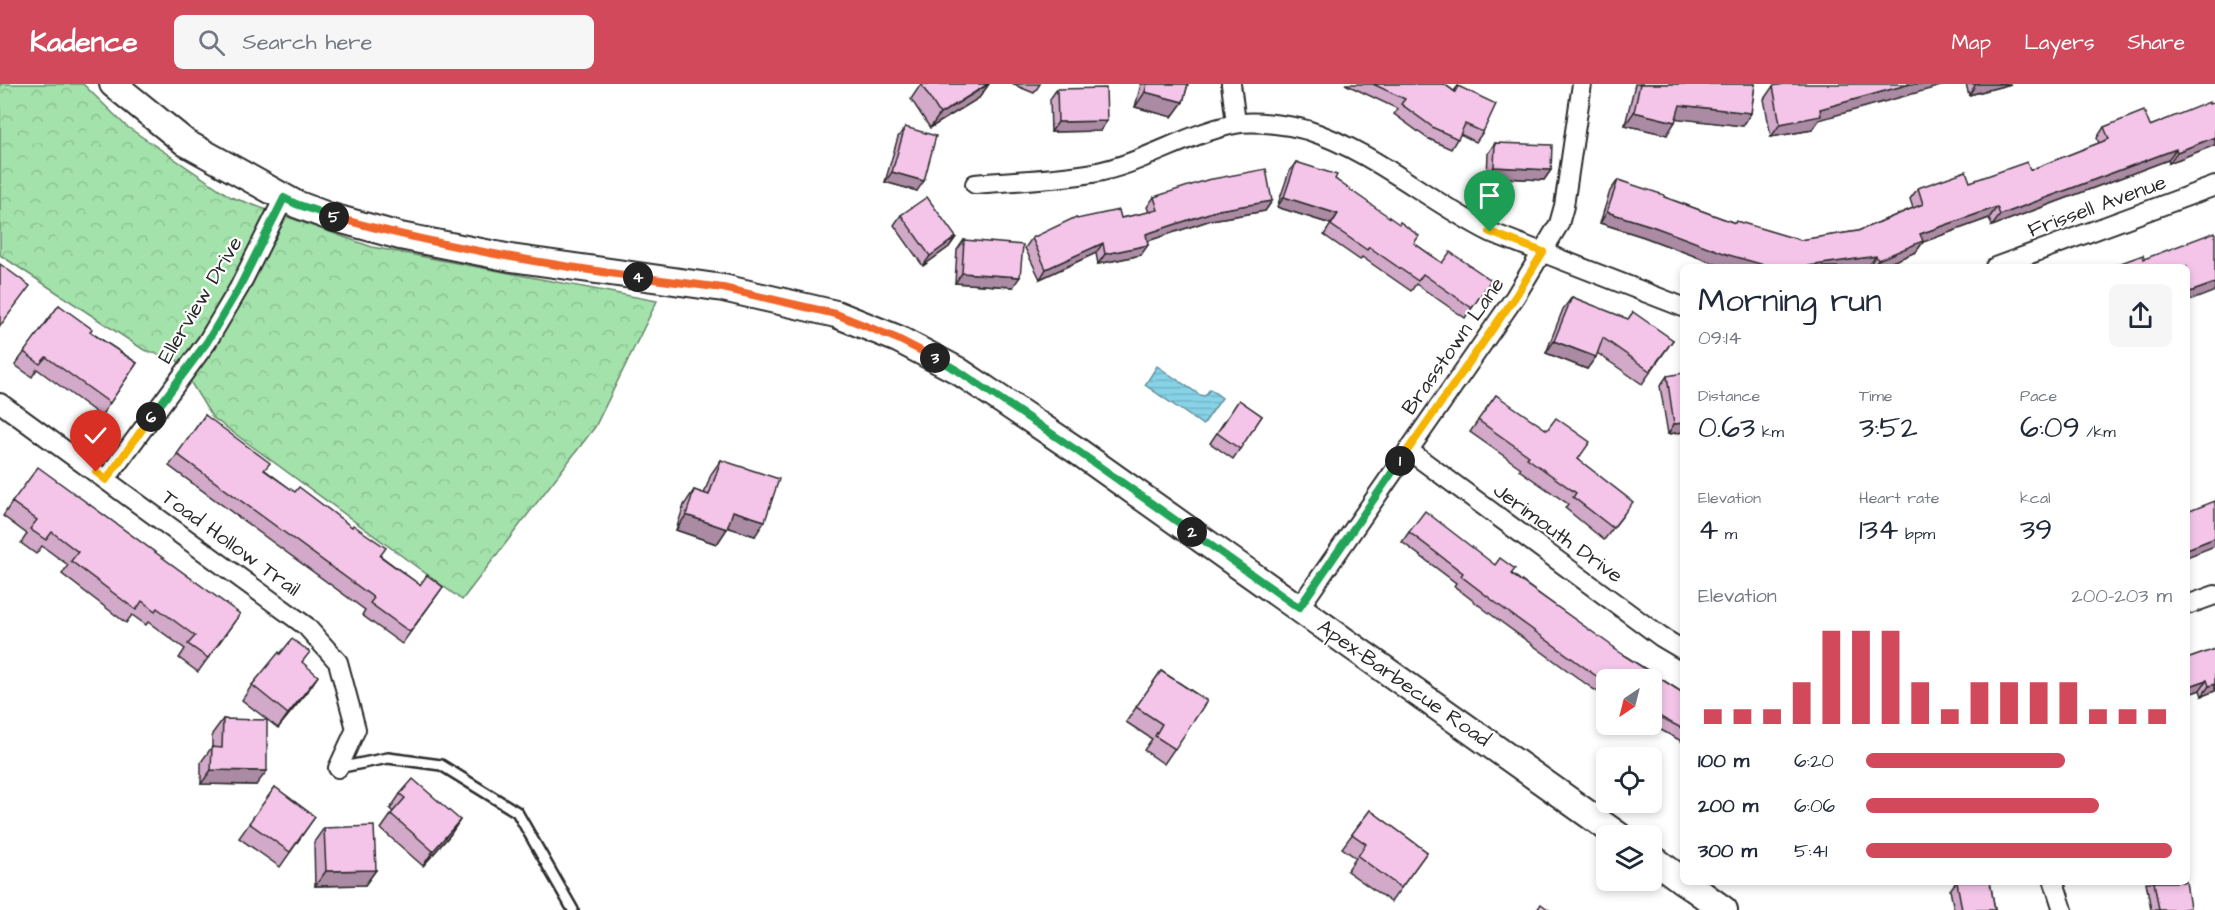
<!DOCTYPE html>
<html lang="en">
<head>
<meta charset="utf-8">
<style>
	:root { --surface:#fff; --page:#f6f6f7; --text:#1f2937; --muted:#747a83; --accent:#d1495b }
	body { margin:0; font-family:"Architects Daughter",sans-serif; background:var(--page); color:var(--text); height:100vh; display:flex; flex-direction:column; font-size:22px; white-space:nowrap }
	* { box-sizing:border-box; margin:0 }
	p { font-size:20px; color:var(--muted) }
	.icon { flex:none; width:33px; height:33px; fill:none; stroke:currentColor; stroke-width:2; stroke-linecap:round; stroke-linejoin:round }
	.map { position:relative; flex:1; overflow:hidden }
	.details { position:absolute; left:1680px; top:180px; width:510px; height:621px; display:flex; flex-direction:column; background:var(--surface); border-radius:9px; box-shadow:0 3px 9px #0003 }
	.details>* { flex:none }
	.needle { width:39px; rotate:215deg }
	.controls { position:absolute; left:1596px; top:585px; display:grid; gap:12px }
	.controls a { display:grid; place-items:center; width:66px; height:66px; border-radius:9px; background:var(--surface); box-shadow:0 3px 9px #0003; font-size:30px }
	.pin { position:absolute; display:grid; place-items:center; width:51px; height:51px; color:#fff; margin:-62px -26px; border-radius:50% 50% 50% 0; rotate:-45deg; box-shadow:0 0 6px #0007 }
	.pin .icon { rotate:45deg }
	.km { position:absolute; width:30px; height:30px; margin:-15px; border-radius:50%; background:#222; color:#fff; font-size:16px; line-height:30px; text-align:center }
	.round { display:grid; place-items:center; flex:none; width:63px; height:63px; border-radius:9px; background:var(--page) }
	.head { display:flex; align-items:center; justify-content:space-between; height:102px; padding:0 18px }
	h1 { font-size:33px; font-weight:600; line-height:45px }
	.figures { display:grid; grid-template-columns:repeat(3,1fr); gap:9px; height:102px; padding:6px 18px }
	.figures div { display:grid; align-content:center }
	.figures b { font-size:30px; font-weight:600 }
	.figures small { font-size:16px; font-weight:400 }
	.figures p { font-size:16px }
	.chart { height:168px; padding:12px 18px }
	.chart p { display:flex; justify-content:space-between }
	.chart svg { width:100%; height:108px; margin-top:6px; stroke:var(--accent); stroke-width:6 }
	ul { padding:0 18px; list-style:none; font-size:20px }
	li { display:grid; grid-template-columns:96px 72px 1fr; align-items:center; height:45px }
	li i { height:15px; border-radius:8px; background:var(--accent) }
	header { display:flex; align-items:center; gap:36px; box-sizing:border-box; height:84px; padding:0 30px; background:var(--accent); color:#fff }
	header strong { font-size:28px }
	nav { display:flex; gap:33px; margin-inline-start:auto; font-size:21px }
	.search { width:420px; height:54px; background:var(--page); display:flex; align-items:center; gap:15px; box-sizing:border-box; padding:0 21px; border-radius:9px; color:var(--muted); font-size:22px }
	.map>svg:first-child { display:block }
	.forest { fill:url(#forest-crowns); stroke:#67866b; stroke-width:1.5 }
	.water { fill:url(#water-rules); stroke:#628f9b; stroke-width:1.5 }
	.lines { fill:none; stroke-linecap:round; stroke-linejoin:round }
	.lane-casing { stroke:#2b2b2b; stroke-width:14 }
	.street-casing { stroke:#2b2b2b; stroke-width:22 }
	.secondary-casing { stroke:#2b2b2b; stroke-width:30 }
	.lane { stroke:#fff; stroke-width:9 }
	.street { stroke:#fff; stroke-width:18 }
	.secondary { stroke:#fff; stroke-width:26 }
	.wall { fill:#d2a9c8; stroke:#2b2b2b; stroke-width:1.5 }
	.shaded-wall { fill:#ab8aa3; stroke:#2b2b2b; stroke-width:1.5 }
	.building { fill:#f4c5e9; stroke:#2b2b2b; stroke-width:1.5 }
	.split-1-casing { stroke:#fff; stroke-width:12 }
	.split-2-casing { stroke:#fff; stroke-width:12 }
	.split-3-casing { stroke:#fff; stroke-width:12 }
	.split-4-casing { stroke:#fff; stroke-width:12 }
	.split-5-casing { stroke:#fff; stroke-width:12 }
	.split-6-casing { stroke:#fff; stroke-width:12 }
	.split-7-casing { stroke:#fff; stroke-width:12 }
	.split-1 { stroke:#f5b400; stroke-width:8 }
	.split-2 { stroke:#22a559; stroke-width:8 }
	.split-3 { stroke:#22a559; stroke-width:8 }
	.split-4 { stroke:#f0652b; stroke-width:8 }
	.split-5 { stroke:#f0652b; stroke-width:8 }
	.split-6 { stroke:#22a559; stroke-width:8 }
	.split-7 { stroke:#f5b400; stroke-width:8 }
	.labels { text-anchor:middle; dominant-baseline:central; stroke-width:4.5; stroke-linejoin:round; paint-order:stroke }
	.street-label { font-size:21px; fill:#2b2b2b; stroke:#fff }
</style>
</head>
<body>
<header>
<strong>Kadence</strong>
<div class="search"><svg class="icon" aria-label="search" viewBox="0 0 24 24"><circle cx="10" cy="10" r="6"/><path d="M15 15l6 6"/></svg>Search here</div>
<nav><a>Map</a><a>Layers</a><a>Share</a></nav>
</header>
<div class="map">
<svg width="2215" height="826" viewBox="0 0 2215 826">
	<defs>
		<pattern id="forest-crowns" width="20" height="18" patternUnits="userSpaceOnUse" patternTransform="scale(1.5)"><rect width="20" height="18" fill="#a3e2ab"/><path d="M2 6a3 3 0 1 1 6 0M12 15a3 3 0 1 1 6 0" fill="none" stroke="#8cc293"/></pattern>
		<pattern id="water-rules" width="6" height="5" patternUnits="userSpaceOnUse" patternTransform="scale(1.5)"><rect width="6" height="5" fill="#86d2e6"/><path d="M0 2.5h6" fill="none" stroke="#74b4c5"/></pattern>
	</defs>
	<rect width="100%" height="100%" fill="#fff"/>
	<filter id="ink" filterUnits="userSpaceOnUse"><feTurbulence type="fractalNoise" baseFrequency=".0167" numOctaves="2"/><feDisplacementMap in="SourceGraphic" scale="12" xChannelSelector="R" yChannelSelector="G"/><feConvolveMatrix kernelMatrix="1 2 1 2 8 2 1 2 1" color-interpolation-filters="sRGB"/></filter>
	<g filter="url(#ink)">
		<path class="forest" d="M0,0H83L126,42L231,113L372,163L657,217L595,343L462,516L212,333L177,276L144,266L0,171Z"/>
		<path class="water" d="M1157,282L1200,311L1205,312L1210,305L1222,314L1203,341L1145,301Z"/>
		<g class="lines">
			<g class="lane-casing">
				<path id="lane" d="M338,684L388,674L441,681L517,728L573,826"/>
			</g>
			<g class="street-casing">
				<g id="street">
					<path d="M1231,0L1236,39"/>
					<path d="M975,100C1014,96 1054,96 1093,89C1142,80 1186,50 1235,40C1253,36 1289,41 1307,46C1373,67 1428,117 1490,148L1683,223"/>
					<path d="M1995,183L2215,102"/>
					<path d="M0,319L306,542L338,578L356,645L338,684"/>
					<path d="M1408,366L1661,553L1683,566"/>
					<path d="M106,395L207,258L239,204L284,114"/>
					<path d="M2187,521L2215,511"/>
					<path d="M1299,524L1515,213L1559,140L1564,122L1582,0"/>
					<path d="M2054,798L2063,826"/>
				</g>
			</g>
			<g class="secondary-casing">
				<g id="secondary">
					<path d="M113,0L186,59L296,120L328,132L400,152L511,174L723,204L836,230L898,255L957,286L1076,366L1619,752"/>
					<path d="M1652,774L1683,797"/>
					<path d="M1685,798L1724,826"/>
				</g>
			</g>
			<use href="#lane" class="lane"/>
			<use href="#street" class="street"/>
			<use href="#secondary" class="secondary"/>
		</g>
		<g class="wall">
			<path d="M921,0H989L979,14L930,44L911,15Z"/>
			<path d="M1012,0H1040L1034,9Z"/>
			<path d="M1141,0H1188L1183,18L1172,33L1135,23Z"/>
			<path d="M1345,0H1444L1454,7L1458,2L1483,48L1476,58L1460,50L1451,65L1427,54L1394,30L1398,25Z"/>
			<path d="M1635,0H1755L1751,29L1743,42L1676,34L1667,51L1625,41Z"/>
			<path d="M1966,0H2011L1969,11Z"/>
			<path d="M1773,2L1819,36L1812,46L1771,53L1764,15Z"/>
			<path d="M1057,5L1100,47L1051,48L1050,15Z"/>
			<path d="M2215,18V61L2169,79L2168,76L1992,142L1989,134L1923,158L1916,168L1880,183L1721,182L1644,153L1600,139L1610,107L1618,96L1735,139L1800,156L1858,147L1913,124L1910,115L1918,104L1970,98L2030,86L2099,59L2097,54L2104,43L2150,42Z"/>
			<path d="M905,43L917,107L885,98L898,53Z"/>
			<path d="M1495,59L1551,86L1544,96L1487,93L1488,69Z"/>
			<path d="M1296,78L1335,95L1414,159L1442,179L1491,196L1465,234L1416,200L1411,207L1362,173L1360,176L1324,151L1331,140L1277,123L1289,88Z"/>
			<path d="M1154,113L1272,117L1265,127L1211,136L1147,157L1141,171L1098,180L1096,169L1040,195L1025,164L1032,154L1077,135L1121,134L1149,128L1147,123Z"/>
			<path d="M901,131L956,153L949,163L923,182L894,141Z"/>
			<path d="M964,156L1013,203L955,199L957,166Z"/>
			<path d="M1572,213L1673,256L1642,300L1597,269L1587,285L1546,269L1563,225Z"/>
			<path d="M59,221L90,248L137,279L101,332L37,285L32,293L15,281Z"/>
			<path d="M1667,292L1683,348L1668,350L1660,302Z"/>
			<path d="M1496,311L1578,375L1624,430L1604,456L1565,424L1568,420L1519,386L1521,384L1470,348Z"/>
			<path d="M1239,316L1262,332L1233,375L1210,359Z"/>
			<path d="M205,331L265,386L420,501L443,503L402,560L362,531L365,526L169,382Z"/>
			<path d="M721,376L755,452L728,443L717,460L676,446L684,421L694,406L704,410L711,390Z"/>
			<path d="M12,418L240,530L198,588L179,574L185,565L148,538L146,541L132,531L126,539L62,490L68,481L42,462L36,470L21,459L27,450L3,432Z"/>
			<path d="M1409,448L1495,481L1512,490L1614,565L1683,609V658L1650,640H1652V596H1606V613L1593,605L1497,535L1454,502L1456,499L1402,458Z"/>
			<path d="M2215,563V607L2202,612L2200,606L2187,611V575L2213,566Z"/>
			<path d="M280,570L302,579L308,607L278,644L242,616L252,601Z"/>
			<path d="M1161,587L1207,617L1164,680L1144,666L1152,655L1126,638Z"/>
			<path d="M223,635L256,701L201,700V678L212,663V650Z"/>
			<path d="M275,703L315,733L280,783L239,754Z"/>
			<path d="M400,710L460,736L450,751L423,782L381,745L393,728L390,725Z"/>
			<path d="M1370,726L1427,768L1391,818L1347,787L1356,774L1342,764Z"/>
			<path d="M324,744L376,786L365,801L315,802L314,758Z"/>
			<path d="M1956,798H1990L1995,826H1954L1950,806Z"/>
			<path d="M2146,798H2186L2189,826H2151Z"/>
		</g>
		<g class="shaded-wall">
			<path d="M989,0L979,14L930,44L940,30Z"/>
			<path d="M1910,0H1948L1819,36L1812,46L1771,53L1780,40L1820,25Z"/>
			<path d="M1976,0H2011L1969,11Z"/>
			<path d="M1145,8L1183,18L1172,33L1135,23Z"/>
			<path d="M1680,21L1751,29L1743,42L1671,34Z"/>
			<path d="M1634,28L1675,38L1667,51L1625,41Z"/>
			<path d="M1107,37L1100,47L1051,48L1058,38Z"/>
			<path d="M2215,53V61L2169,79L2177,68Z"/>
			<path d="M2176,65L2168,76L1992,142L2000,131Z"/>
			<path d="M1494,83L1551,86L1544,96L1487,93Z"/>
			<path d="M892,88L924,97L917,107L885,98Z"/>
			<path d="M1284,113L1338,130L1331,140L1277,123Z"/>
			<path d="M1272,117L1265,127L1211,136L1139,160L1146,150L1218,126Z"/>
			<path d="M1997,123L1989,134L1923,158L1916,168L1880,183H1873L1878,176L1920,150Z"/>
			<path d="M1607,128L1652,142L1771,183H1726L1721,182L1644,153L1600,139Z"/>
			<path d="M956,153L949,163L923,182L930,172Z"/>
			<path d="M1103,159L1096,169L1040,195L1046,185Z"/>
			<path d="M1148,161L1141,171L1098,180L1105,170Z"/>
			<path d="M1876,172L1868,183H1801Z"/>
			<path d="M962,189L1020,193L1013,203L955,199Z"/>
			<path d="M2215,199V205L2213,208L2187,218V209Z"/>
			<path d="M1554,257L1596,273L1587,285L1546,269Z"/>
			<path d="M1683,339V348L1668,350L1674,340Z"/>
			<path d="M733,427L765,437L755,452L723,442Z"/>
			<path d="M686,431L727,445L717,460L676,446Z"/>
			<path d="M2215,454V462L2187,473V465Z"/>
			<path d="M318,592L308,607L278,644L288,630Z"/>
			<path d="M2207,596L2200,606L2187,611V603Z"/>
			<path d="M2215,600V607L2202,612L2209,602Z"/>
			<path d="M211,686L267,687L256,701L201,700Z"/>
			<path d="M460,736L450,751L423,782L433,767Z"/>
			<path d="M376,786L365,801L315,802L326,787Z"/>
		</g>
		<g class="building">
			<path d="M921,0H988L940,30Z"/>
			<path d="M1147,0H1188L1183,18L1145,8Z"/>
			<path d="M1373,0H1444L1455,8L1458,2L1496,20L1483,48L1465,40L1458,55L1434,44L1401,20L1405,15Z"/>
			<path d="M1640,0H1755L1751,29L1680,21L1675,38L1634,28Z"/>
			<path d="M1784,0H1910L1820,25L1821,32L1780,40L1773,2Z"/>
			<path d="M1106,4L1107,37L1058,38L1057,5Z"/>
			<path d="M2209,18V20L2215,18V53L2177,68L2176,65L2000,131L1997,123L1920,150L1923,157L1878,176L1876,172L1801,183H1771L1729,171L1652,142L1607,128L1618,96L1664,111V113L1735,139L1736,137L1800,156L1858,147L1923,120L1918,104L1966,87L1970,98L2027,78L2030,86L2109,55L2104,43L2144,27L2150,42Z"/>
			<path d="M905,43L936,52L924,97L892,88Z"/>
			<path d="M1495,59L1552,61L1551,86L1494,83Z"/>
			<path d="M1296,78L1337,91L1335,95L1399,140L1400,138L1419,152L1414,159L1442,179L1450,168L1491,196L1472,224L1423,190L1418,197L1369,163L1367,166L1331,141L1338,130L1284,113Z"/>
			<path d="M1266,85L1272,117L1218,126L1146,150L1148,161L1105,170L1103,159L1046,185L1032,154L1076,133L1077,135L1119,126L1121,134L1158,126L1154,113L1207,96Z"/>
			<path d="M927,113L956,153L930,172L901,131Z"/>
			<path d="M2215,148V199L2187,209V183H2110L2143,171L2144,175Z"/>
			<path d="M964,156L1023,161L1020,193L962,189Z"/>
			<path d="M0,180L30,202L0,242Z"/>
			<path d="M1572,213L1628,235L1633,228L1673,256L1650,287L1603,254L1596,273L1554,257Z"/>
			<path d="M59,221L92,245L90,248L137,279L110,319L46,273L40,280L24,268Z"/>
			<path d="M1683,289V339L1674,340L1667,292Z"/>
			<path d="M1496,311L1547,346L1556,334L1590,358L1578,375L1633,418L1613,444L1573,413L1576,409L1527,374L1529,372L1478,336Z"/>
			<path d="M1239,316L1262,332L1240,365L1217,349Z"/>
			<path d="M205,331L270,379L264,386L295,408L299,403L352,443L353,441L386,464L380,472L420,501L427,491L443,503L410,548L370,519L374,514L177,370Z"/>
			<path d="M721,376L779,395L765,437L733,427L727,445L686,431L694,406L709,411Z"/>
			<path d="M38,383L240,530L208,574L188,560L195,552L157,524L155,527L142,517L136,526L71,477L78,468L52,448L46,456L30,445L37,436L12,418Z"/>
			<path d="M2215,417V454L2187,465V428Z"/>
			<path d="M1425,427L1495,481L1500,474L1515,485L1511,490L1615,564L1614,565L1683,609V645L1664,635L1652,627V596H1606V599L1504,525L1461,492L1463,489L1409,448Z"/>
			<path d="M292,555L310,568L302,578L318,592L288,630L252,601L279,568L280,570Z"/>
			<path d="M2215,565V600L2209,602L2207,596L2187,603V575Z"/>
			<path d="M1161,587L1207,617L1175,665L1155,652L1162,640L1136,623Z"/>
			<path d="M223,635L267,636V687L211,686L212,663L222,664Z"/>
			<path d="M413,695L460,736L433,767L391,730L405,714L400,710Z"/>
			<path d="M275,703L315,733L290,768L249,739Z"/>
			<path d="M1370,726L1427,768L1401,804L1358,772L1366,760L1352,750Z"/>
			<path d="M374,742L376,786L326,787L324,744Z"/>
			<path d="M1957,798H1990L1995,826H1962Z"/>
			<path d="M2154,798H2186L2190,824L2178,826H2159Z"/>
			<path d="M1541,820L1549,826H1537Z"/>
		</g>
	</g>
	<g class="lines" filter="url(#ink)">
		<g class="split-1-casing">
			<path id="split-1" d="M1400,377L1515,213L1543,168L1490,148"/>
		</g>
		<g class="split-2-casing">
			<path id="split-2" d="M1192,448L1299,524L1400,377"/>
		</g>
		<g class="split-3-casing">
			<path id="split-3" d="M935,274L957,286L1076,366L1192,448"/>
		</g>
		<g class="split-4-casing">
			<path id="split-4" d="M638,193L723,204L836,230L898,255L935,274"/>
		</g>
		<g class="split-5-casing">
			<path id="split-5" d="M334,133C434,161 535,179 638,193"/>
		</g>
		<g class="split-6-casing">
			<path id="split-6" d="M151,333L207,258L239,204L284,114L296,120L334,133"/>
		</g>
		<g class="split-7-casing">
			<path id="split-7" d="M96,388L106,396L151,333"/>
		</g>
		<use href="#split-1" class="split-1"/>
		<use href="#split-2" class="split-2"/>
		<use href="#split-3" class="split-3"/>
		<use href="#split-4" class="split-4"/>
		<use href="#split-5" class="split-5"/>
		<use href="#split-6" class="split-6"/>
		<use href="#split-7" class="split-7"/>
	</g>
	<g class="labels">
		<g class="street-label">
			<text transform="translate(2097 122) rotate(-20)">Frissell Avenue</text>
			<text transform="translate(200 216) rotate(-59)">Ellerview Drive</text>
			<text transform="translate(1453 262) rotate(-55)">Brasstown Lane</text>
			<text transform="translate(1558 449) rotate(36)">Jerimouth Drive</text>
			<text transform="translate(231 459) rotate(36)">Toad Hollow Trail</text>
			<text transform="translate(1404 599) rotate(35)">Apex-Barbecue Road</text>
		</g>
	</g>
</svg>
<div class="controls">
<a><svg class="needle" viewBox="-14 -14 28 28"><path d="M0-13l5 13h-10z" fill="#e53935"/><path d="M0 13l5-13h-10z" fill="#747a83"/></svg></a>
<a><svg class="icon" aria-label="locate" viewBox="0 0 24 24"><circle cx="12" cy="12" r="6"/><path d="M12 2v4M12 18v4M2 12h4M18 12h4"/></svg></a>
<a><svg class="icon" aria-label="layers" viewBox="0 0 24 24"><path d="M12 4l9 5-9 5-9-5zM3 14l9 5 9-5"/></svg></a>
</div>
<div class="pin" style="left:1490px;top:148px;background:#1e9e55"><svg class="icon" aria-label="arrive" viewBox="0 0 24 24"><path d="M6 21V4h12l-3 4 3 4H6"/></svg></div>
<div class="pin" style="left:96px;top:388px;background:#d93025"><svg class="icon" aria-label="check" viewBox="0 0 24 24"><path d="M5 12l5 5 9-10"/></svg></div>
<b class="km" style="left:1400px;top:377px">1</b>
<b class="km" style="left:1192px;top:448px">2</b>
<b class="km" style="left:935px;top:274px">3</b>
<b class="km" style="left:638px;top:193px">4</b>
<b class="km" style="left:334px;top:133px">5</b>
<b class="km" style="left:151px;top:333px">6</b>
<section class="details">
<div class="head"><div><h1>Morning run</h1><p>09:14</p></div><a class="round"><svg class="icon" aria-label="share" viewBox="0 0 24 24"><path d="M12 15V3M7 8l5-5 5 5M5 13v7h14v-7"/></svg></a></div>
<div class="figures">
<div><p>Distance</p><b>0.63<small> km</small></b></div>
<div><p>Time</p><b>3:52</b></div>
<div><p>Pace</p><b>6:09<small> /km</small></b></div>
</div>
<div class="figures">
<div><p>Elevation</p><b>4<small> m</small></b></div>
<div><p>Heart rate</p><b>134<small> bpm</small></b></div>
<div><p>kcal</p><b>39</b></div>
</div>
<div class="chart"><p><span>Elevation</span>200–203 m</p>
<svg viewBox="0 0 160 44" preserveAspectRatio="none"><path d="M5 44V38M15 44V38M25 44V38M35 44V27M45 44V6M55 44V6M65 44V6M75 44V27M85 44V38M95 44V27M105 44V27M115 44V27M125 44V27M135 44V38M145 44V38M155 44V38"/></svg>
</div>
<ul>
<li><b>100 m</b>6:20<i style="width:65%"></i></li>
<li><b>200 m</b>6:06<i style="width:76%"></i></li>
<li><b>300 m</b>5:41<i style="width:100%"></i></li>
</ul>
</section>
</div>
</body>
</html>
